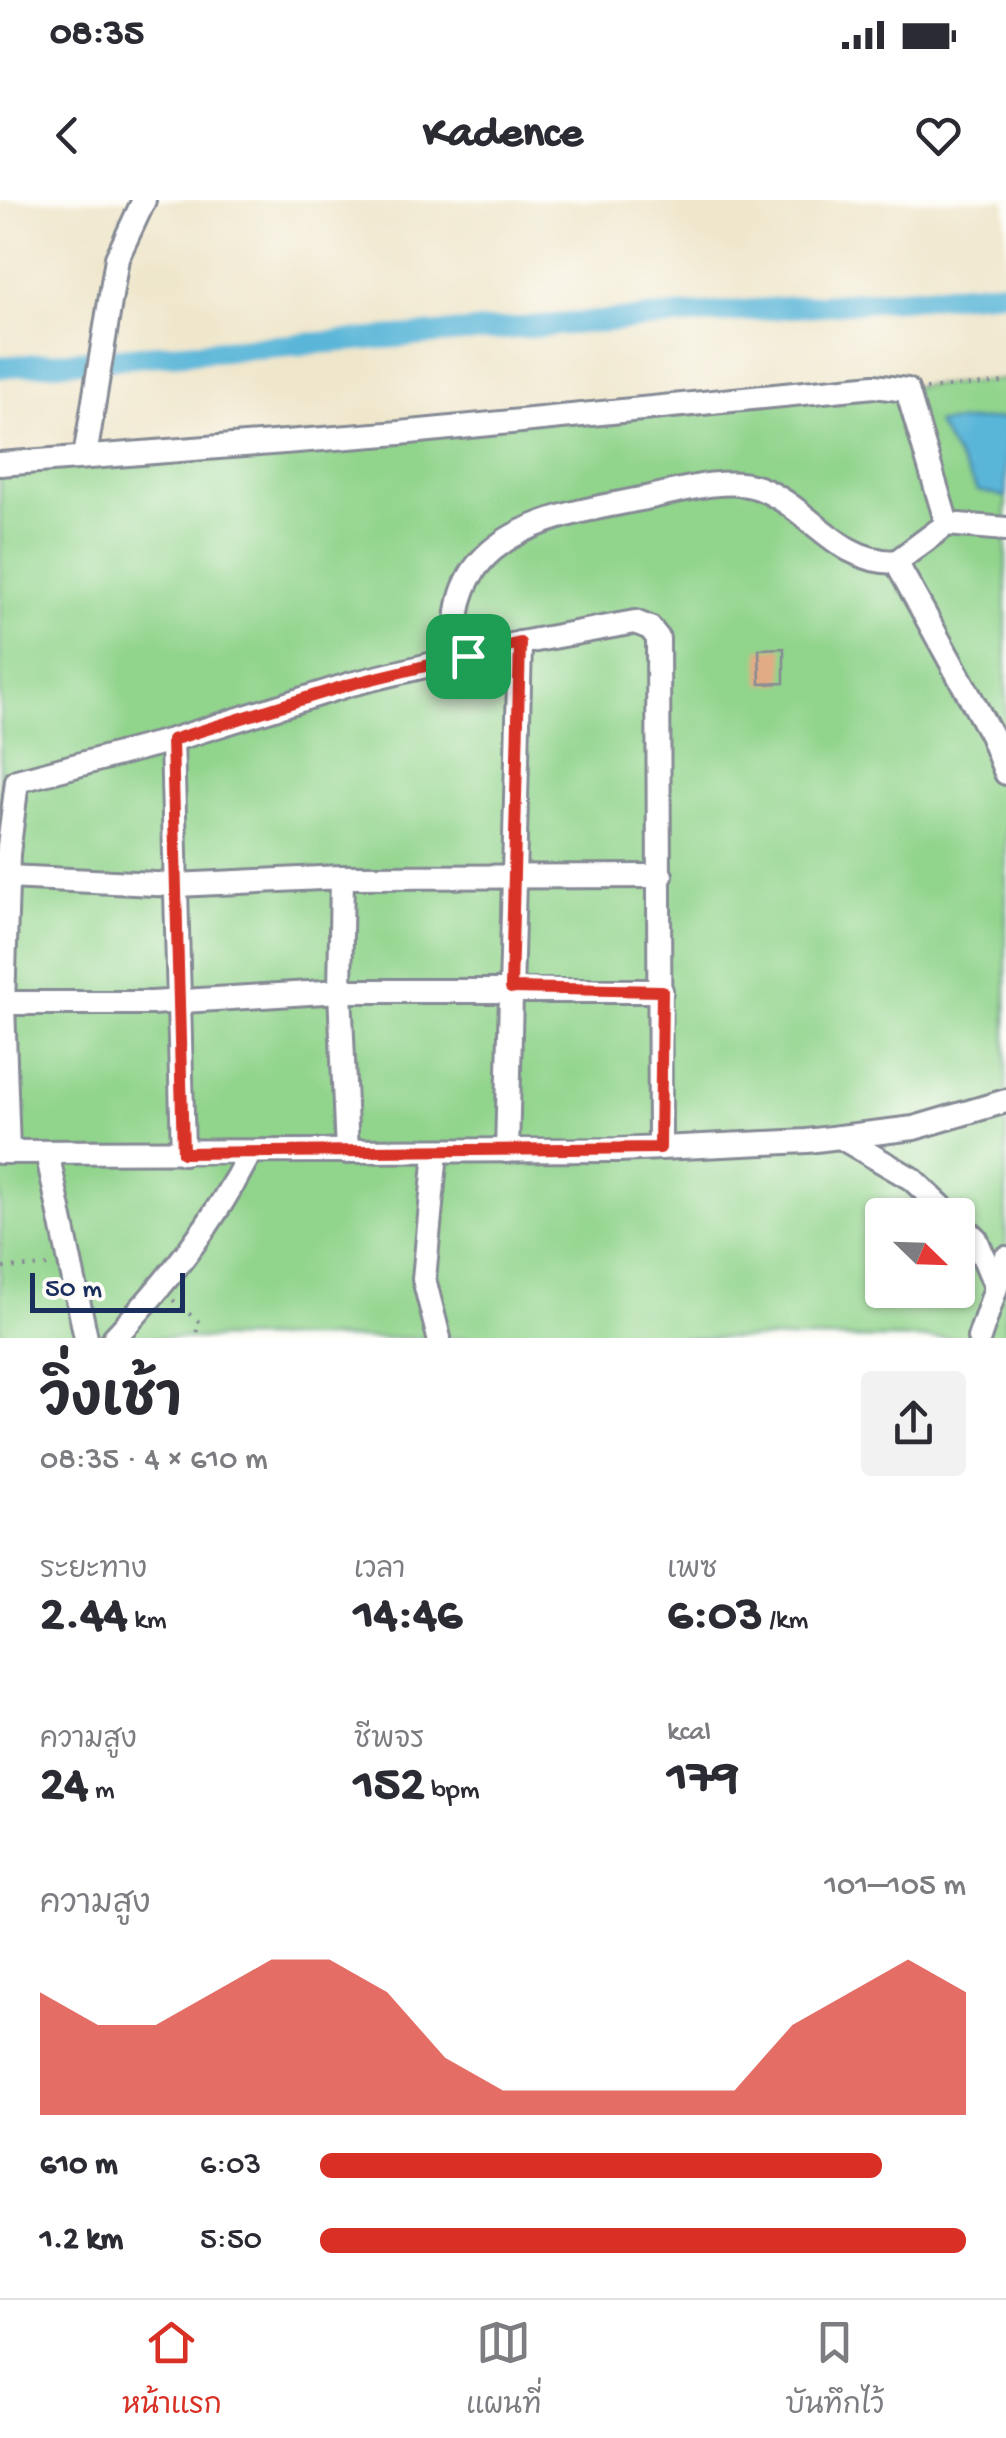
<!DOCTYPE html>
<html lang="th">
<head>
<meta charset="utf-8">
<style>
	:root { --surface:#fff; --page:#f2f2f3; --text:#2b2b33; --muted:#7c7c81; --line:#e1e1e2; --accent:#d93025 }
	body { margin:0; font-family:"Gochi Hand","Playpen Sans Thai",sans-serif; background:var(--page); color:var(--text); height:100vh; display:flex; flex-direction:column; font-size:38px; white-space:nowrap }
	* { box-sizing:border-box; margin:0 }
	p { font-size:32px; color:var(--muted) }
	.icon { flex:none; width:55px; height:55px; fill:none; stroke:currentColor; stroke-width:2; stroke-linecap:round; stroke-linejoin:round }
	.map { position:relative; height:1138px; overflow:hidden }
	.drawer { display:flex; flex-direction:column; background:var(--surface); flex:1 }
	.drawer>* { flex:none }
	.needle { width:65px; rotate:113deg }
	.buttons { position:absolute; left:865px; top:998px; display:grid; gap:20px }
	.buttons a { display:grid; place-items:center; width:110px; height:110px; border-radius:10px; background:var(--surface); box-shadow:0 2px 8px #0004; font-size:50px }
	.scale { position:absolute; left:30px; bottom:25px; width:155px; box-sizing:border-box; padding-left:10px; border:5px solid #1b2f5e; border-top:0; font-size:28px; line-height:35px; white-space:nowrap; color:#1b2f5e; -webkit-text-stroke:8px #fdfcf7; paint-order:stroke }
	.pin { position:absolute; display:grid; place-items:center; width:85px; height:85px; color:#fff; margin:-42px; border-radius:20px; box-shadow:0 5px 15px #0006 }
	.round { display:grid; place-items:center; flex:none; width:105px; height:105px; border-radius:10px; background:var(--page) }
	.head { display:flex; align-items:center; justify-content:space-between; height:170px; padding:0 40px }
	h1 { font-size:55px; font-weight:700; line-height:75px }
	.stats { display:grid; grid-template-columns:repeat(3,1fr); gap:15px; height:170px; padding:10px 40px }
	.stats div { display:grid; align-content:center }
	.stats b { font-size:50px; font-weight:700 }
	.stats small { font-size:28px; font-weight:400 }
	.stats p { font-size:28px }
	.chart { height:280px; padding:20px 40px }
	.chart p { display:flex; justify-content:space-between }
	.chart svg { width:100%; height:180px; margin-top:10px; fill:var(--accent); opacity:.7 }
	ul { padding:0 40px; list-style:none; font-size:32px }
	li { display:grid; grid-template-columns:160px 120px 1fr; align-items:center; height:75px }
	li i { height:25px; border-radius:12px; background:var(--accent) }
	.status { display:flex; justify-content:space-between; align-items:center; height:70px; padding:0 50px; background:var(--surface); direction:ltr }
	.status svg { height:28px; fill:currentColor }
	header { display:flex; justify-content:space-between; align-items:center; height:130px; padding:0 40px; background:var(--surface); font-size:45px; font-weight:700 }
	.tab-bar { display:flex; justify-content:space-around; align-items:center; height:140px; border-top:2px solid var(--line); background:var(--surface); font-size:28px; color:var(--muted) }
	.tab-bar a { display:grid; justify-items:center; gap:5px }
	.tab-bar .on { color:var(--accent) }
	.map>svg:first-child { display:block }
	.green { fill:#91d48c; stroke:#568275; stroke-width:2.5; fill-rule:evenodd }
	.water { fill:#5ab6d8; stroke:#3a729b; stroke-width:2.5 }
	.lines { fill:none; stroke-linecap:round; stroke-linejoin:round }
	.canal { stroke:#5ab6d8; stroke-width:22 }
	.building { fill:#e1ab85 }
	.minor-casing { stroke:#858a94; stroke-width:28 }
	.path { stroke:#858a94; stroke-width:4; stroke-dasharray:2.5 8; stroke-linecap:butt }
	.minor { stroke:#fff; stroke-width:22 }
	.route-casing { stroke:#fff; stroke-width:20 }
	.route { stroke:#d93025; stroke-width:12 }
</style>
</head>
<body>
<div class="status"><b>08:35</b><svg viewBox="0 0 49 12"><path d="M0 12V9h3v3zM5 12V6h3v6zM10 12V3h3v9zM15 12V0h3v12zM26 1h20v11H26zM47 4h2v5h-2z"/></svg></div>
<header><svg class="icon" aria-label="back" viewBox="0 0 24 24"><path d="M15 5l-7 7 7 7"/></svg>Kadence<svg class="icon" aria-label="heart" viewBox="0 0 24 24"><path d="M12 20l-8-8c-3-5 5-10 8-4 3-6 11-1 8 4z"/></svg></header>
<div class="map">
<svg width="1006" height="1138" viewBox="0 0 1006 1138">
	<rect width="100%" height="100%" fill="#fdfcf7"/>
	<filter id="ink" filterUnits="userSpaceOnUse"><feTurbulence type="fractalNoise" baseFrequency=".01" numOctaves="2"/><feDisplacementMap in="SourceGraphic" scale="20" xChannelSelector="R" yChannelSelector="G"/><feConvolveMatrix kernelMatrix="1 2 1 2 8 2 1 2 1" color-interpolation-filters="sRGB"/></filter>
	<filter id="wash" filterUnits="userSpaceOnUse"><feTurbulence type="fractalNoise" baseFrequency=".0048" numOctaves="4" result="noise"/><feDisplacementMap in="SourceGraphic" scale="40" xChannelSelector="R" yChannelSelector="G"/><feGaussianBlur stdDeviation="2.25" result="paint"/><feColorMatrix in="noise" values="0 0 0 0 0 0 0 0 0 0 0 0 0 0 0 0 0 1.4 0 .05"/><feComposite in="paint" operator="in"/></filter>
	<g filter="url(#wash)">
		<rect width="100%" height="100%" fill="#efe6cb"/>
		<path class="green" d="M1006,179V1138H0V262ZM882,1015H958V1090H882Z"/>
		<path class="water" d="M1006,218V297L978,291L936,223Z"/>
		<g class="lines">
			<path class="canal" d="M0,167L1006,91"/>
		</g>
		<g id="blocks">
			<path class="building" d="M784,448V483L760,484L759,449Z"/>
		</g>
	</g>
	<g filter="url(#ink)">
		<use href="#blocks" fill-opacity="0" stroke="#858a94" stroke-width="2.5"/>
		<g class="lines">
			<g class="minor-casing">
				<g id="minor">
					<path d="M85,257L117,58L144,0"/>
					<path d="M0,264L400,233L874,186L907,190L947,324"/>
					<path d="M1006,329L947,324L896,362L991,535L1006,573"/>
					<path d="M468,457C465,444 456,425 458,412C470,324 577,312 646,298C679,291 726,276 759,288C811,308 835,362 896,362"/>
					<path d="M172,540L183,953"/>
					<path d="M8,677L176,685L342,677L340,791L347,952"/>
					<path d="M342,677L661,676"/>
					<path d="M0,803H152L340,791H661"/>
					<path d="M840,937L912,979L950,1015"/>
					<path d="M507,951L520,443"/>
					<path d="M0,952L619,950L807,941L914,928L1006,901"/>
					<path d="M8,952L3,803L8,654L17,581L172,540L351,484L520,443L635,422L650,428L658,438L660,948"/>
					<path d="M47,952L86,1138"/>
					<path d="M436,952L424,1079L439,1138"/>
					<path d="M958,1022L976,1039L996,1087"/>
					<path d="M114,1138C168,1081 214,1023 250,953"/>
					<path d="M979,1138L1006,1058"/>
				</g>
			</g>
			<g class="path">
				<path d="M926,189L1006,182"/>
				<path d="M0,1046V1073"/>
				<path d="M3,1068L51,1066"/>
				<path d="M173,1100L199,1122L195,1138"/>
			</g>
			<use href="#minor" class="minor"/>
		</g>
	</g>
	<g class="lines" filter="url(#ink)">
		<g class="route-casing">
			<path id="route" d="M520,443L511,788L662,791L660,948L183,953L172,540L351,484Z"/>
		</g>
		<use href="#route" class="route"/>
	</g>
</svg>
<div class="buttons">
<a><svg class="needle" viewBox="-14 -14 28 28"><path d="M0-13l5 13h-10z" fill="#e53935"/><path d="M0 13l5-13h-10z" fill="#7c7c81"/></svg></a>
</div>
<div class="scale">50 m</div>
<div class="pin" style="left:468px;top:456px;background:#1e9e55"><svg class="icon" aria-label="arrive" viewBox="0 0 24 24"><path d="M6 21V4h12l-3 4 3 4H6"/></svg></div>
</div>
<section class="drawer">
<div class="head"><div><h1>วิ่งเช้า</h1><p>08:35 · 4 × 610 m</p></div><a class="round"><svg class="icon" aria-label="share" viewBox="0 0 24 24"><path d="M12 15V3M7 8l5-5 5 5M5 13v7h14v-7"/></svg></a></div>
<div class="stats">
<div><p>ระยะทาง</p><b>2.44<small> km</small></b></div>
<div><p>เวลา</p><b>14:46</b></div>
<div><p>เพซ</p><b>6:03<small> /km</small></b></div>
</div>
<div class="stats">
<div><p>ความสูง</p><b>24<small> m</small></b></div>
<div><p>ชีพจร</p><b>152<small> bpm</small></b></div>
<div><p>kcal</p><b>179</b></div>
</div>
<div class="chart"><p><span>ความสูง</span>101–105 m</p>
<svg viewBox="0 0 160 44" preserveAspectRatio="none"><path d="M0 44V14L10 22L20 22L30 14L40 6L50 6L60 14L70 30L80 38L90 38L100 38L110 38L120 38L130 22L140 14L150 6L160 14V44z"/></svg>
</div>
<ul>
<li><b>610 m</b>6:03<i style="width:87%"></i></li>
<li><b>1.2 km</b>5:50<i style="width:100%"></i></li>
</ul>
</section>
<nav class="tab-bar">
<a class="on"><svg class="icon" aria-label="home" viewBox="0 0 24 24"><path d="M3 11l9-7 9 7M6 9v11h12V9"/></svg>หน้าแรก</a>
<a><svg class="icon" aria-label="map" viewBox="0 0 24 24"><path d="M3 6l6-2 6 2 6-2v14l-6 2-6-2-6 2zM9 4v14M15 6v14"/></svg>แผนที่</a>
<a><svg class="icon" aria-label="saved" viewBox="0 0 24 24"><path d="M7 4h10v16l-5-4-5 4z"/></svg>บันทึกไว้</a>
</nav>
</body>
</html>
